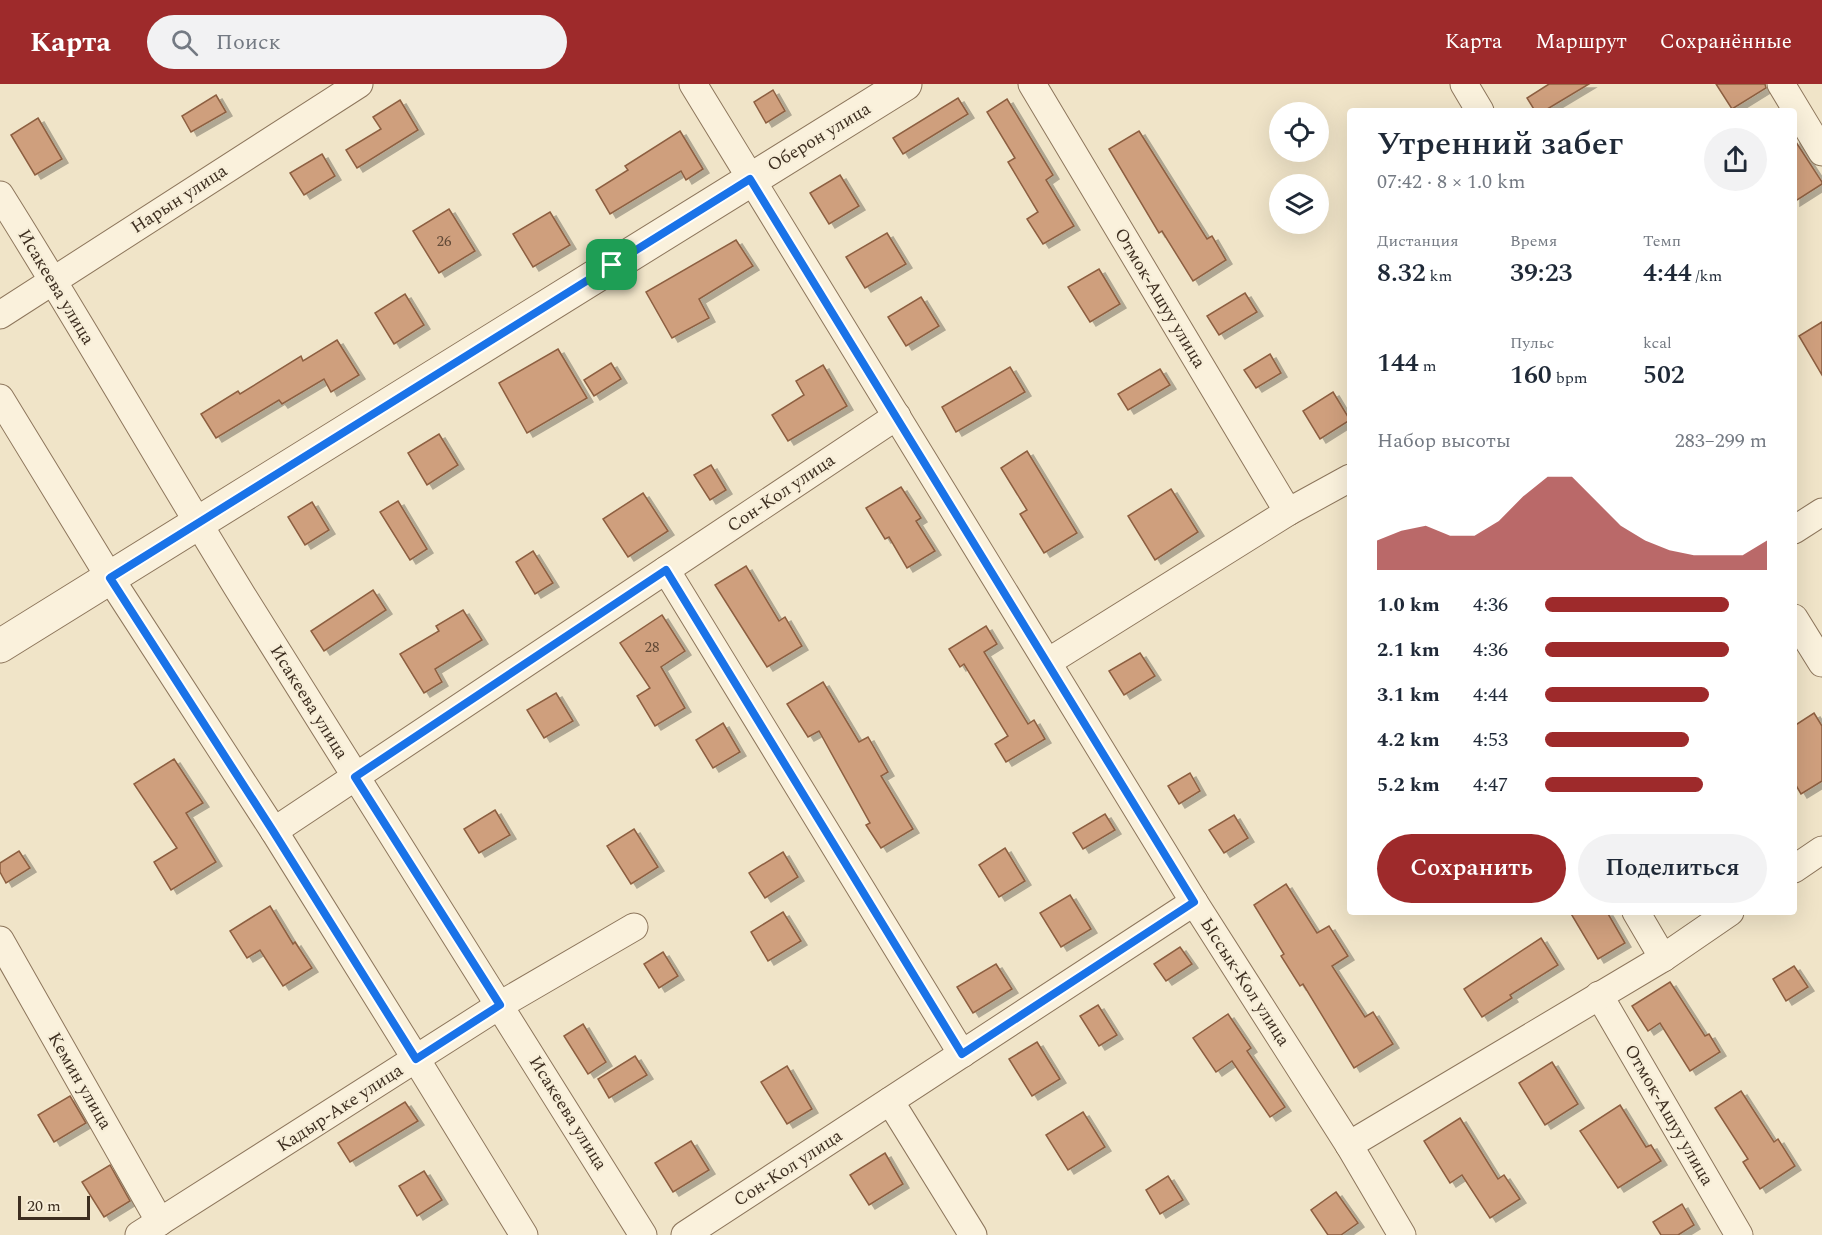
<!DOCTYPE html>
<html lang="ru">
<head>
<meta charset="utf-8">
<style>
	:root { --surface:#fff; --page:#f2f2f3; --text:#1f2937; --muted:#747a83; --accent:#9e2a2b }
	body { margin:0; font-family:Spectral,serif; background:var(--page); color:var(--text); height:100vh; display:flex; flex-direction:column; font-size:22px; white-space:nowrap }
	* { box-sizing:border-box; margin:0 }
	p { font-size:20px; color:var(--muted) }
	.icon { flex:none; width:33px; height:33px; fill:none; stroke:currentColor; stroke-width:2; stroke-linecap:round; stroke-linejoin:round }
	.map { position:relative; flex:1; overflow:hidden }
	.panel { position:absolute; left:1347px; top:24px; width:450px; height:807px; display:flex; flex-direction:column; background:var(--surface); border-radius:6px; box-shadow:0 6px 24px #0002 }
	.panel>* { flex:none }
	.buttons { position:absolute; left:1269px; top:18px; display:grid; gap:12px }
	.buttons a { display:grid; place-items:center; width:60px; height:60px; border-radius:50%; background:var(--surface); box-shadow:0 6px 24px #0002; font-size:30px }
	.scale { position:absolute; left:18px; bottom:15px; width:72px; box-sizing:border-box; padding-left:6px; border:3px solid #3d2e20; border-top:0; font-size:16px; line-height:21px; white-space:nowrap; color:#3d2e20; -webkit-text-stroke:4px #f7eed8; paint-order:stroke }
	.pin { position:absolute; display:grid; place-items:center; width:51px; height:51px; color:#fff; margin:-26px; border-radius:12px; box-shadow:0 3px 9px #0006 }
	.round { display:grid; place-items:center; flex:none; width:63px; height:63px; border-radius:32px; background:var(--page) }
	.headline { display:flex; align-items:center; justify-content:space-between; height:102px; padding:0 30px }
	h1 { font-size:33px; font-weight:600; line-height:45px }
	.figures { display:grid; grid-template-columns:repeat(3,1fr); gap:9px; height:102px; padding:6px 30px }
	.figures div { display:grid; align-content:center }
	.figures b { font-size:26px; font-weight:600 }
	.figures small { font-size:16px; font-weight:400 }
	.figures p { font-size:16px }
	.chart { height:168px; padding:12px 30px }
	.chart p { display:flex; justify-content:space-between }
	.chart svg { width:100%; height:108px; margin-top:6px; fill:var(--accent); opacity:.7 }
	.cta { display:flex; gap:12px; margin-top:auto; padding:12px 30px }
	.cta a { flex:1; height:69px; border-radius:36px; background:var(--accent); color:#fff; font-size:24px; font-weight:600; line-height:69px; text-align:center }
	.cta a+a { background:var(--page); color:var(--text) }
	ul { padding:0 30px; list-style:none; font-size:20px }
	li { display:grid; grid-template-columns:96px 72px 1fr; align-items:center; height:45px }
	li i { height:15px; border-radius:8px; background:var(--accent) }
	header { display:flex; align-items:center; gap:36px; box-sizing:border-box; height:84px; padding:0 30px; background:var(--accent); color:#fff }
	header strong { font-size:28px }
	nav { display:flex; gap:33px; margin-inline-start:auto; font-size:21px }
	.search { width:420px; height:54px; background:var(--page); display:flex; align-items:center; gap:15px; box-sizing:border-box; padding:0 21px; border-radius:33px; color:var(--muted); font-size:22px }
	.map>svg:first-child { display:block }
	.building { fill:#cf9f7d; stroke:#8d5f41; stroke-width:1.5; filter:url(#shadow) }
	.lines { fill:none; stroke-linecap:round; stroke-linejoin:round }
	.minor-casing { stroke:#8d765c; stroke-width:29 }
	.tertiary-casing { stroke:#8d765c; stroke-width:35 }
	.minor { stroke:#faf1dc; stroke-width:27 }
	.tertiary { stroke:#faf1dc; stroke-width:33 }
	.route-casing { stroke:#fff; stroke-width:12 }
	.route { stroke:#1a73e8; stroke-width:8 }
	.labels { text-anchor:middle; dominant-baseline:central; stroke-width:4.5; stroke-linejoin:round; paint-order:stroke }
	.number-label { font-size:15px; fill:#624a37 }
	.street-label { font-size:18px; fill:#3d2e20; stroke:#f7eed8 }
</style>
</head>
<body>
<header>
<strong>Карта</strong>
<div class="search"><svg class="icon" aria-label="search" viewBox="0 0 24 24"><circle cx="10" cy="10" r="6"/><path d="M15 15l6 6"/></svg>Поиск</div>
<nav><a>Карта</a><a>Маршрут</a><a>Сохранённые</a></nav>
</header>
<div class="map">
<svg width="1822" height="1151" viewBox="0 0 1822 1151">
	<defs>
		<filter id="shadow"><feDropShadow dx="6" dy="4" stdDeviation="0" flood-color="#0004"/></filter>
	</defs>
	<rect width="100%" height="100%" fill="#f0e4c8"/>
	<g class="building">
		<path d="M1549,0H1589L1544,27H1535L1527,14Z"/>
		<path d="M1716,0H1765L1766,4L1732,25Z"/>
		<path d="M773,6L785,27L766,39L754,18Z"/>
		<path d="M216,11L226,28L191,48L182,32Z"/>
		<path d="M958,14L968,30L903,70L893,54Z"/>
		<path d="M1007,15L1053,91L1046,96L1074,142L1043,160L1027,135L1038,128L1008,78L1015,74L987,28Z"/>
		<path d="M400,16L418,46L357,84L346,66L381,45L373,33Z"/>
		<path d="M38,34L62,75L35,91L11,51Z"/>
		<path d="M680,47L703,85L686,96L681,87L610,130L596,106L628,86L625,82Z"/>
		<path d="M1139,47L1207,155L1212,152L1226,176L1193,197L1162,147L1159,149L1109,65Z"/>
		<path d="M1794,55L1822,98V100L1794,118Z"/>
		<path d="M322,70L335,92L304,111L290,89Z"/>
		<path d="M840,91L859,122L829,140L810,109Z"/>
		<path d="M449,125L475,167L439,189L413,147Z"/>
		<path d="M550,128L570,161L533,183L513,150Z"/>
		<path d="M887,149L906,180L865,204L846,173Z"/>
		<path d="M736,156L753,182L699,215L709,234L672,254L646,208Z"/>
		<path d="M1099,185L1120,220L1090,238L1068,203Z"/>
		<path d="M1245,209L1257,228L1219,251L1207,232Z"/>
		<path d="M405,210L424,241L394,260L375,229Z"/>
		<path d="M921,213L939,242L906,262L888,233Z"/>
		<path d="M1822,238V291L1799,252Z"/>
		<path d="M337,256L359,291L331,308L324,295L282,320L279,316L216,354L201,330L238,307L240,310L301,272L303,277Z"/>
		<path d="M558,265L587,314L527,349L499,299Z"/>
		<path d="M1270,270L1281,289L1256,304L1244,286Z"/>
		<path d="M611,279L621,295L594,312L584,296Z"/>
		<path d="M823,281L847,322L788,357L772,331L804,311L796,297Z"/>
		<path d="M1010,283L1025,308L956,348L942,323Z"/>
		<path d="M1160,285L1170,301L1128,326L1118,310Z"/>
		<path d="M1333,308L1350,336L1320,355L1303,327Z"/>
		<path d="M439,350L458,381L427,401L408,369Z"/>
		<path d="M1027,367L1077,449L1044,469L1020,430L1027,426L1001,384Z"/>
		<path d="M711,381L726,406L710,416L694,391Z"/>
		<path d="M901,403L921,434L916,437L935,467L907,484L889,453L885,455L866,424Z"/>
		<path d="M1171,405L1198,448L1155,476L1128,432Z"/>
		<path d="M643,409L668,447L628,473L603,435Z"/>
		<path d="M398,417L427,465L410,476L380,428Z"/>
		<path d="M312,418L329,446L305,461L288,433Z"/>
		<path d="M533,467L553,499L535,510L516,478Z"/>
		<path d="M746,482L779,537L785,533L802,562L767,583L715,501Z"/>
		<path d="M373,506L386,526L324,567L311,547Z"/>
		<path d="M463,526L482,556L435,585L442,598L424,609L400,570L439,547L436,542Z"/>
		<path d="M662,531L685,567L661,583L685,624L655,642L637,612L650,604L620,559Z"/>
		<path d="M986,542L997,560L984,568L1028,640L1034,636L1045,655L1006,678L995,660L1008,652L964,580L960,583L949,565Z"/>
		<path d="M1140,569L1155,592L1124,611L1109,587Z"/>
		<path d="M823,598L859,658L868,653L888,688L881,692L913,745L881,764L866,741L870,739L819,647L808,653L787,620Z"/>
		<path d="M556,609L573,637L544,654L527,626Z"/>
		<path d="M1814,629L1822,642V697L1801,710L1794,698V642Z"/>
		<path d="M723,639L740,668L713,684L696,656Z"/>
		<path d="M174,675L203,719L186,729L216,778L171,806L154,778L177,764L134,700Z"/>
		<path d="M1190,689L1200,707L1179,720L1168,702Z"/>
		<path d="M495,726L510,751L479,769L464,745Z"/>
		<path d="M1105,730L1115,746L1083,765L1073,749Z"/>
		<path d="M1234,731L1248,754L1224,769L1209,746Z"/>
		<path d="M634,745L658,783L631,800L607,762Z"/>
		<path d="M1005,764L1025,797L999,813L979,781Z"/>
		<path d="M19,767L30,784L6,799L0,788V779Z"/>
		<path d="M783,768L798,793L765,814L749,789Z"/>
		<path d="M1286,800L1317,849L1329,842L1348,872L1332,882L1365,933L1373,928L1393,960L1354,984L1303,900L1300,902L1281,872L1284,870L1254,821Z"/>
		<path d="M1070,811L1091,845L1061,863L1040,829Z"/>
		<path d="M270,822L293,860L295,858L312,884L283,902L260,866L247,874L230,847Z"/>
		<path d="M783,828L801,857L768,877L751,848Z"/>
		<path d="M1570,828H1607L1625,859L1598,875Z"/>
		<path d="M1541,854L1558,881L1510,911L1512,914L1482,933L1464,905Z"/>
		<path d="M1180,863L1192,880L1166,897L1154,880Z"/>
		<path d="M663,868L678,892L659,904L644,880Z"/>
		<path d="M996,880L1012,905L973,929L957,903Z"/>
		<path d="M1794,882L1808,903L1786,917L1773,895Z"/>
		<path d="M1670,898L1705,952L1709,950L1720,968L1690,987L1660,939L1648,947L1632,922Z"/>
		<path d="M1098,921L1117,951L1099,962L1080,932Z"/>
		<path d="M1228,930L1251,964L1247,967L1285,1023L1270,1033L1232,977L1216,988L1193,954Z"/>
		<path d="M583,940L606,978L588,990L564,952Z"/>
		<path d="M1037,958L1060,995L1032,1012L1009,975Z"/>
		<path d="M635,972L647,991L609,1014L598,995Z"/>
		<path d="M1552,978L1578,1020L1545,1041L1519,999Z"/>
		<path d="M787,982L812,1025L787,1040L761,998Z"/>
		<path d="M1741,1007L1774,1058L1778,1055L1795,1082L1760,1105L1743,1078L1748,1075L1715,1024Z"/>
		<path d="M70,1012L86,1039L54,1058L38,1031Z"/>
		<path d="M405,1018L418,1037L350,1078L338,1059Z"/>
		<path d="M1620,1021L1646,1063L1651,1061L1661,1077L1618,1104L1580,1047Z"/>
		<path d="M1083,1028L1105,1063L1068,1086L1046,1051Z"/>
		<path d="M1460,1034L1498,1095L1504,1091L1520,1115L1490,1134L1462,1091L1450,1099L1424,1057Z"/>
		<path d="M691,1057L709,1086L673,1108L655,1079Z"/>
		<path d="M885,1069L903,1100L869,1121L850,1091Z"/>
		<path d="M110,1081L130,1117L104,1133L82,1098Z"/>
		<path d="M424,1087L442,1116L417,1132L399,1102Z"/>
		<path d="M1168,1092L1183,1116L1160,1130L1146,1106Z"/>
		<path d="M1336,1108L1358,1139L1341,1151H1328L1311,1126Z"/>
		<path d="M1682,1120L1694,1141L1678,1151H1661L1653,1138Z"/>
	</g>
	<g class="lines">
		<g class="minor-casing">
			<g id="minor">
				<path d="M693,0L1194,818L1349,1061L1402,1151"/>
				<path d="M1032,0L1288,428"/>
				<path d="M1464,0L1480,27"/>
				<path d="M1781,0L1822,68"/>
				<path d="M0,111C83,243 160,378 242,511C375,725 510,937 643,1151"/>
				<path d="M0,231L359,0"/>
				<path d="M0,314L110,494L274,747L416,975L524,1151"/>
				<path d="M1794,446L1822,428"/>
				<path d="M666,486L962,970"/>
				<path d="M1794,534L1822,579"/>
				<path d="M1048,578L1288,428L1350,394"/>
				<path d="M274,747L897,332"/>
				<path d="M1794,785L1822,766"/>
				<path d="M1636,828L1663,874"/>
				<path d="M0,856L160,1138"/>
				<path d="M1599,911L1739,1151"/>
				<path d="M890,1017L973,1151"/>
				<path d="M1349,1061L1663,874L1730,828"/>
				<path d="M139,1151L500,921L634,843"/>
				<path d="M685,1151L1194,818"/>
			</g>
		</g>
		<g class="tertiary-casing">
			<path id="tertiary" d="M0,562L905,0"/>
		</g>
		<use href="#minor" class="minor"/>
		<use href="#tertiary" class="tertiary"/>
	</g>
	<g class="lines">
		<g class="route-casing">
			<path id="route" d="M750,95L1194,818L962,970L666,486L355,693L500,921L416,975L273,747L110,494Z"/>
		</g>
		<use href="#route" class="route"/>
	</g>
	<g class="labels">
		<g class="number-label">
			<text x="444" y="157">26</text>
			<text x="652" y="563">28</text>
		</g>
		<g class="street-label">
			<text transform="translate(819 53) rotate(-31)">Оберон улица</text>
			<text transform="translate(179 115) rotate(-33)">Нарын улица</text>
			<text transform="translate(56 203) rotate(59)">Исакеева улица</text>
			<text transform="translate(1160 214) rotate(59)">Отмок-Ашуу улица</text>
			<text transform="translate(781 409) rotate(-34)">Сон-Кол улица</text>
			<text transform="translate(309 618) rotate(58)">Исакеева улица</text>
			<text transform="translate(1245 898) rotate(57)">Ыссык-Кол улица</text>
			<text transform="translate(80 997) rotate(60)">Кемин улица</text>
			<text transform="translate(340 1024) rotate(-33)">Кадыр-Аке улица</text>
			<text transform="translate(568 1029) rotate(58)">Исакеева улица</text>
			<text transform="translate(1669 1031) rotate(60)">Отмок-Ашуу улица</text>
			<text transform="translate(788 1084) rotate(-33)">Сон-Кол улица</text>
		</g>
	</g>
</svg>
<div class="buttons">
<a><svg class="icon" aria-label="locate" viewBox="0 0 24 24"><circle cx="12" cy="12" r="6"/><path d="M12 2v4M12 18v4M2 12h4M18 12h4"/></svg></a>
<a><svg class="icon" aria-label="layers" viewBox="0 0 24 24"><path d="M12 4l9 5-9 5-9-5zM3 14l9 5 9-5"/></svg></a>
</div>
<div class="scale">20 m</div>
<div class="pin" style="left:612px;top:181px;background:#1e9e55"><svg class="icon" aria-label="arrive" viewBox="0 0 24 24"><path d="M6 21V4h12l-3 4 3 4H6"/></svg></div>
<section class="panel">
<div class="headline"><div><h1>Утренний забег</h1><p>07:42 · 8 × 1.0 km</p></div><a class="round"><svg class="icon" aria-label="share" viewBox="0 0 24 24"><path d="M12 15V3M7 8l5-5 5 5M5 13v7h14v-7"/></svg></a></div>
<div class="figures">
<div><p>Дистанция</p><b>8.32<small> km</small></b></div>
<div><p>Время</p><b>39:23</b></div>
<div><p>Темп</p><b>4:44<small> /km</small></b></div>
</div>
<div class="figures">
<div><b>144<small> m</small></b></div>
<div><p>Пульс</p><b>160<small> bpm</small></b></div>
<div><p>kcal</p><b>502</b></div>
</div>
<div class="chart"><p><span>Набор высоты</span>283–299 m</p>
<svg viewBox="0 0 160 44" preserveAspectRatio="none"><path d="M0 44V32L10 28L20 26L30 30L40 30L50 24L60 14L70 6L80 6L90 16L100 26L110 32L120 36L130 38L140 38L150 38L160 32V44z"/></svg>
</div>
<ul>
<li><b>1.0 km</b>4:36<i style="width:83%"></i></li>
<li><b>2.1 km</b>4:36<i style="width:83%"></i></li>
<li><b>3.1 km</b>4:44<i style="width:74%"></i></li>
<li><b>4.2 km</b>4:53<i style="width:65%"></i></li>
<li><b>5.2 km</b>4:47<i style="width:71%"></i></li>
</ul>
<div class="cta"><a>Сохранить</a><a>Поделиться</a></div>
</section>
</div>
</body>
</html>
